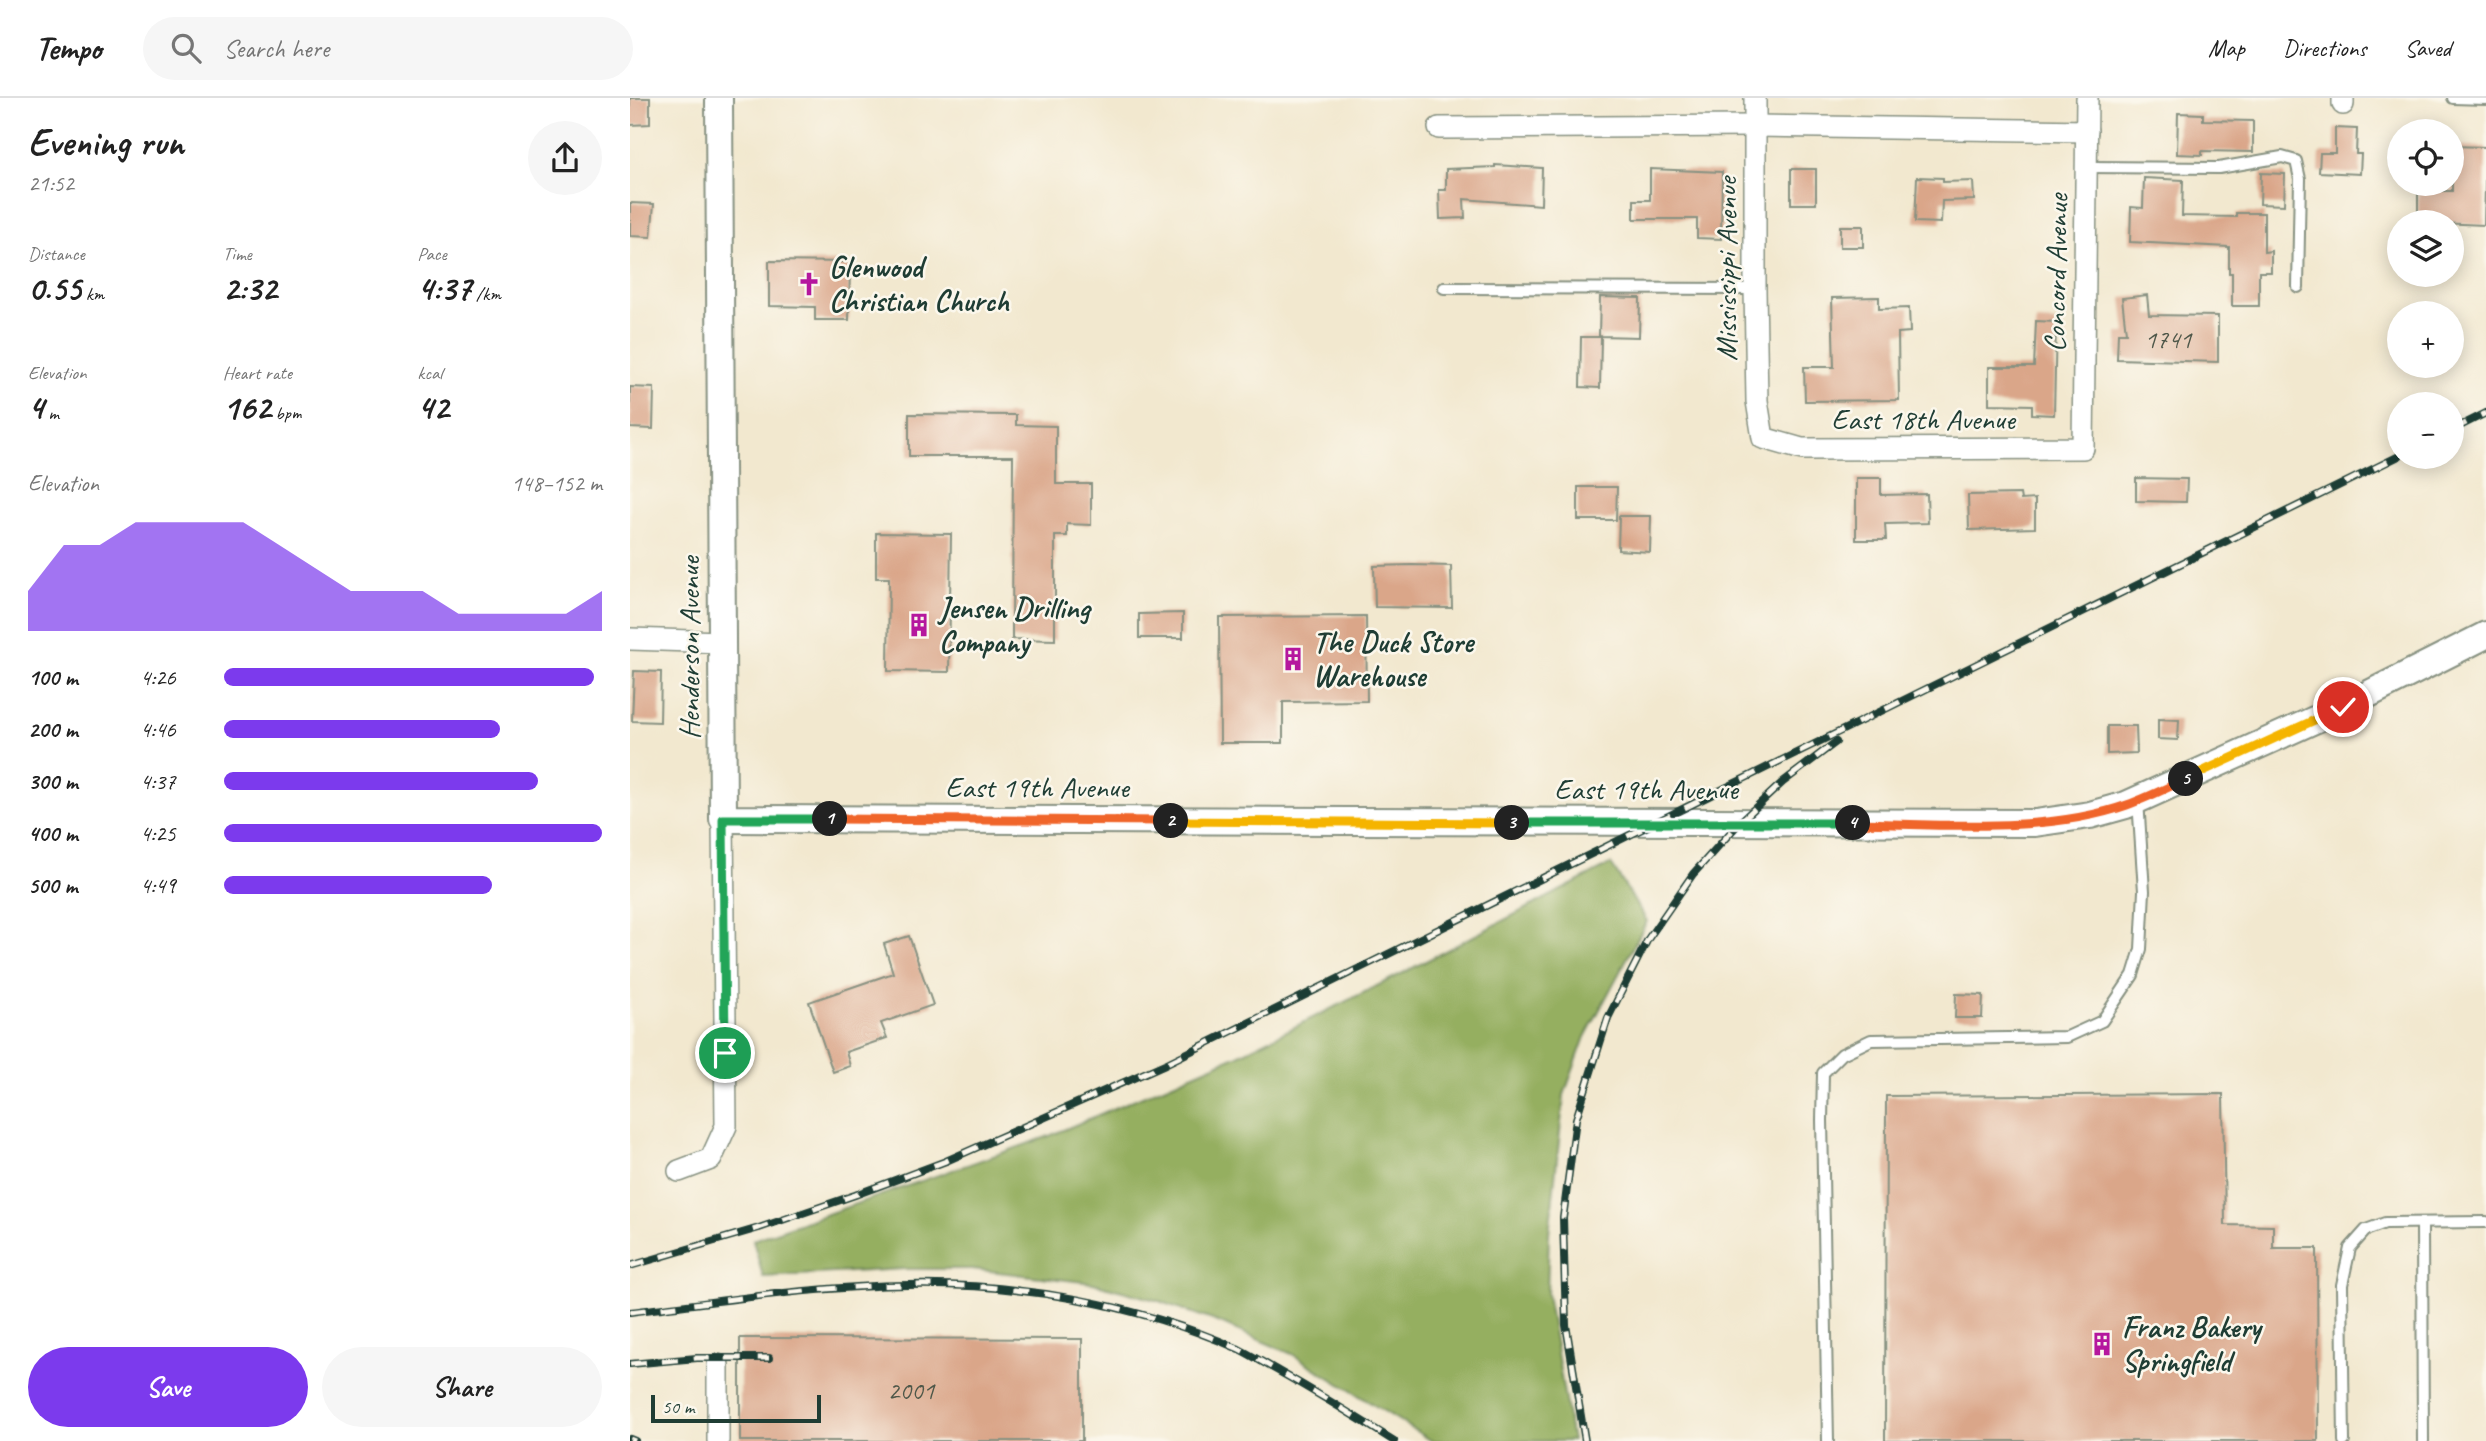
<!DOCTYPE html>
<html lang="en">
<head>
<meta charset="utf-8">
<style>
	:root { --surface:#fff; --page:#f6f6f6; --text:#222; --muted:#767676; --line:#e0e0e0; --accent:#7c3aed }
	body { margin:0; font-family:Caveat,sans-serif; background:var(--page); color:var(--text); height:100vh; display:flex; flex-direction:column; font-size:26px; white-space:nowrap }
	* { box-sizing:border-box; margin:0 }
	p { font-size:23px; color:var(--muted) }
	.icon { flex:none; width:38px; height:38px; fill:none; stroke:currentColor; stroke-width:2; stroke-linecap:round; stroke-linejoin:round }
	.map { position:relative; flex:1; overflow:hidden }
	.drawer { display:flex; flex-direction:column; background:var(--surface); width:630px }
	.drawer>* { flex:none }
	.tools { position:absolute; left:1757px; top:21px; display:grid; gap:14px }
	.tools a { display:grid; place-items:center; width:77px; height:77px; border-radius:50%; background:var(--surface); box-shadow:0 4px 18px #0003; font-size:35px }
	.scale { position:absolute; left:21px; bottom:18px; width:170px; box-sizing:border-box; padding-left:7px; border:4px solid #1f3d34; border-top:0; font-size:19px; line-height:24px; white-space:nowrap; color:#1f3d34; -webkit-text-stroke:5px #fbf7ec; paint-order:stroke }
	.pin { position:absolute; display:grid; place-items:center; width:60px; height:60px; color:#fff; margin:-30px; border:4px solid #fff; border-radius:50%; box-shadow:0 2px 7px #0007 }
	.km { position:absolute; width:35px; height:35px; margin:-18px; border-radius:50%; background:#222; color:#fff; font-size:19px; line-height:35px; text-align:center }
	.round { display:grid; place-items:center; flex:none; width:74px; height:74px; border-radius:37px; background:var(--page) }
	.overview { display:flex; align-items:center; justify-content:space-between; height:119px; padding:0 28px }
	h1 { font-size:38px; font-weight:800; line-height:52px }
	.figures { display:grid; grid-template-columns:repeat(3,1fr); gap:10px; height:119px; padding:7px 28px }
	.figures div { display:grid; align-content:center }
	.figures b { font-size:35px; font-weight:800 }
	.figures small { font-size:19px; font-weight:400 }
	.figures p { font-size:19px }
	.chart { height:196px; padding:14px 28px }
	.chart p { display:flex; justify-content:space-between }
	.chart svg { width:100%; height:126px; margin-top:7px; fill:var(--accent); opacity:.7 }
	.primary-button { display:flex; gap:14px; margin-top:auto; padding:14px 28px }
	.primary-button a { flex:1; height:80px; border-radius:42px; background:var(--accent); color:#fff; font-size:28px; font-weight:800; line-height:80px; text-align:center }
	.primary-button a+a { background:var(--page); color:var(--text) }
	ul { padding:0 28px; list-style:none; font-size:23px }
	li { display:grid; grid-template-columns:112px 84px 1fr; align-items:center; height:52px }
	li i { height:18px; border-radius:9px; background:var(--accent) }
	header { display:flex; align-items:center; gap:42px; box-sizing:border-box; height:98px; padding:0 35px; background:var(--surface); border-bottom:2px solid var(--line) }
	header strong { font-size:33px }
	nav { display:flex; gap:38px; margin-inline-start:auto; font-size:24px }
	.search { width:490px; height:63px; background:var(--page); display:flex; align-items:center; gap:18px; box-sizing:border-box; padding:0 24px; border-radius:38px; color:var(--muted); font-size:26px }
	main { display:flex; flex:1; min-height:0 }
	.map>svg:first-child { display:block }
	.forest { fill:#95af60; stroke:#5a764a; stroke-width:2 }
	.building { fill:#daa689 }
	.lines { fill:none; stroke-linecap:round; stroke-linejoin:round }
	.service-casing { stroke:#889282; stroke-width:14 }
	.minor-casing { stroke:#889282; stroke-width:24 }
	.tertiary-casing { stroke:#889282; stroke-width:30 }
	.service { stroke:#fff; stroke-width:10 }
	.minor { stroke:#fff; stroke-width:21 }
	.tertiary { stroke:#fff; stroke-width:26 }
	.rail-casing { stroke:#1f3d34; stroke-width:8 }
	.rail { stroke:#fbf7ec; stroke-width:5; stroke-dasharray:16; stroke-linecap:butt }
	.split-1-casing { stroke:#fff; stroke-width:14 }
	.split-2-casing { stroke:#fff; stroke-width:14 }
	.split-3-casing { stroke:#fff; stroke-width:14 }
	.split-4-casing { stroke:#fff; stroke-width:14 }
	.split-5-casing { stroke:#fff; stroke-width:14 }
	.split-6-casing { stroke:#fff; stroke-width:14 }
	.split-1 { stroke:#22a559; stroke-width:9 }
	.split-2 { stroke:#f0652b; stroke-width:9 }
	.split-3 { stroke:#f5b400; stroke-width:9 }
	.split-4 { stroke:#22a559; stroke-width:9 }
	.split-5 { stroke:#f0652b; stroke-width:9 }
	.split-6 { stroke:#f5b400; stroke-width:9 }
	.labels { text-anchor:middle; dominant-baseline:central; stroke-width:5; stroke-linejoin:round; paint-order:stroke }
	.number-label { font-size:26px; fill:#4e5749 }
	.poi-label { font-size:30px; font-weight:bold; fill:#1f3d34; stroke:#fbf7ec; text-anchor:start }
	.street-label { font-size:30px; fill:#1f3d34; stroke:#fbf7ec }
</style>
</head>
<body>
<header>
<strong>Tempo</strong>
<div class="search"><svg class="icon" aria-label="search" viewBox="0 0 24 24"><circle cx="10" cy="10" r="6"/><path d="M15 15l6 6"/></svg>Search here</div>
<nav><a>Map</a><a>Directions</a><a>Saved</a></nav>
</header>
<main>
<section class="drawer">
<div class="overview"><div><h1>Evening run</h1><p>21:52</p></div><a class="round"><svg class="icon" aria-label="share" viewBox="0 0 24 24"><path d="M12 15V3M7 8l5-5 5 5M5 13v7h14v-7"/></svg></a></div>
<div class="figures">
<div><p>Distance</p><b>0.55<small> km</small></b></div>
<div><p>Time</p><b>2:32</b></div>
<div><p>Pace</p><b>4:37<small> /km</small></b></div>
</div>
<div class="figures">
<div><p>Elevation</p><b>4<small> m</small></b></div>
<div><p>Heart rate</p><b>162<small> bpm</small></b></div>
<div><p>kcal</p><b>42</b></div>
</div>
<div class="chart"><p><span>Elevation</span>148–152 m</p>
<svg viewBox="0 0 160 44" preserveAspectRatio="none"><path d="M0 44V30L10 14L20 14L30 6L40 6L50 6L60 6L70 14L80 22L90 30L100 30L110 30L120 38L130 38L140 38L150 38L160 30V44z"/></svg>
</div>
<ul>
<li><b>100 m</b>4:26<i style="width:98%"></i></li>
<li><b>200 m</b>4:46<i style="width:73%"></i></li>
<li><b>300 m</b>4:37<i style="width:83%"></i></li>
<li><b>400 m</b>4:25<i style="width:100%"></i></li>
<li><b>500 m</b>4:49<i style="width:71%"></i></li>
</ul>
<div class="primary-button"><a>Save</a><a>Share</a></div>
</section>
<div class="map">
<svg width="1856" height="1343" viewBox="0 0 1856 1343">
	<rect width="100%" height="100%" fill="#fbf7ec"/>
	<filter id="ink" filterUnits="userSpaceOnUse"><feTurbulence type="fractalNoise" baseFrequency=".0143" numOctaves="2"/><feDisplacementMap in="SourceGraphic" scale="14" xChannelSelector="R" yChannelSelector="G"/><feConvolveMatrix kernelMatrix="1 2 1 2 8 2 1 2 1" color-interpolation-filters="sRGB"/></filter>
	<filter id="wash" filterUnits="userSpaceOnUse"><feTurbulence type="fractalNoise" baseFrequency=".00686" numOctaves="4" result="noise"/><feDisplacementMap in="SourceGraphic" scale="28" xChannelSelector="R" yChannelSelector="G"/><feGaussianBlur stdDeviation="1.57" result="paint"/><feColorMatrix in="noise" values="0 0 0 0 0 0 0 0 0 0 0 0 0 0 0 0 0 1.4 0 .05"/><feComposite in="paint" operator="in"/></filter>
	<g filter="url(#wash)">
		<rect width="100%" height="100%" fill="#f2e8cf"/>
		<path class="forest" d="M981,766L1017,823L955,939L934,997L919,1136L917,1196L942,1343H802L662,1256L588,1224L529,1203L463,1185L342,1171H274L133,1179L123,1142L417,1039L608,957L773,875Z"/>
		<g id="blocks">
			<g class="building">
				<path d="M0,0H20V26L0,27Z"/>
				<path d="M1548,15L1573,16V22L1623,23V54L1572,53V57L1547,56Z"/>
				<path d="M1705,30L1727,31L1726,56H1731L1730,76L1689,74L1690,55H1705Z"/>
				<path d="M1822,48L1856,49L1854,127L1788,124V93H1822Z"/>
				<path d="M865,67L912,70L911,107L834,101L835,120L810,121L809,92H816V71L865,69Z"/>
				<path d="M1020,71L1092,74L1091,141L1067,140V121H1004V102H1020Z"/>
				<rect x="1161" y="71" width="25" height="35"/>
				<path d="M1631,75L1655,76L1654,107L1630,106Z"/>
				<path d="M1287,79L1313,80V84L1343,83L1344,102L1312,103L1311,125L1285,124Z"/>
				<path d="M1514,80L1553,82L1552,118L1606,119V115H1634V154L1641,153V174H1629V208H1602V175H1599V149L1500,144L1501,109L1513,110Z"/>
				<path d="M0,105L24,106L21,139L0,138Z"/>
				<rect x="1210" y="128" width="23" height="21"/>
				<path d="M139,163L220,164L219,222H185V209L139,208Z"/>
				<path d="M1517,197L1519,217L1588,218V264L1487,261L1488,235H1496L1492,200Z"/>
				<path d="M970,199L1010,200L1009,239L969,238Z"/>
				<path d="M1249,199V211L1279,210L1280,234L1268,235L1269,302L1175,303L1174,269H1204L1202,200Z"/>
				<path d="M1406,223L1426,224L1424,317L1402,316V307L1359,306V269H1404Z"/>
				<path d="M951,239H971L970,290L950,289Z"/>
				<path d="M0,289L24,290L23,331L0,330Z"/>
				<path d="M279,316L386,317V327L426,328V386H461V427L437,426V438H425V542L382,541L383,358H279Z"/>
				<path d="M1226,380H1251V397L1297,396L1298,425L1255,426L1256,442H1226Z"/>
				<path d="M1506,380L1557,381L1556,404L1506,403Z"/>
				<path d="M948,389H987L986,422H948Z"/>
				<path d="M1390,396L1391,402L1405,401V430L1339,432L1338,397Z"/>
				<path d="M989,418H1021L1020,454L988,452Z"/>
				<path d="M246,435L321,436L319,574L258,573L259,480H246Z"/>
				<path d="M782,467L821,468L822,510L745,509L744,468Z"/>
				<path d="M553,515V540H509V516Z"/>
				<path d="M736,518L737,603L653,604V645H590L589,519Z"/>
				<path d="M4,573L31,574L30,624L2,623Z"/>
				<path d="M1528,621L1549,622L1548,642L1528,641Z"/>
				<path d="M1477,628H1506L1507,655L1477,656Z"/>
				<path d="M279,838L303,907L251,925L257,940L216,954L220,968L203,974L179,904L263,875L254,846Z"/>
				<path d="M1326,896L1353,897L1352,920H1325Z"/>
				<path d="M1593,996L1595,1127L1643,1128V1150H1687L1688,1343H1255L1256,998Z"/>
				<path d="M110,1240L452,1241V1343H110Z"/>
			</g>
		</g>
	</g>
	<g filter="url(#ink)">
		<use href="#blocks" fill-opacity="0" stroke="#889282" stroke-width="2"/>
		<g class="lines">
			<g class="service-casing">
				<g id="service">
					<path d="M1823,0L1856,1"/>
					<path d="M1456,69L1589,70L1652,59L1666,63L1670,81L1668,189"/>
					<path d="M814,190L1125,191"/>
					<path d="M1792,1125L1793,1343"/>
					<path d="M1198,1343L1192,1022L1193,975L1212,956L1241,942L1437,939L1472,923L1503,877L1511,851L1514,793L1508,702"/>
					<path d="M1714,1343L1712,1187L1720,1150L1736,1132L1755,1125L1856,1124"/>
				</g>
			</g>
			<g class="minor-casing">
				<g id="minor">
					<path d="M1125,0V191L1127,303L1133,340L1172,351L1453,350L1457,0"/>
					<path d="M1713,6V0"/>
					<path d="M809,30L1125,28L1457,33"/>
					<path d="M0,541L92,544"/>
					<path d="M49,1073L81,1061L96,1028L93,721"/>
					<path d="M88,1267V1343"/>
				</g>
			</g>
			<g class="tertiary-casing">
				<path id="tertiary" d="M89,0L93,721L1405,725L1460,717L1496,707L1713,609L1856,537"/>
			</g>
			<use href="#service" class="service"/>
			<use href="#minor" class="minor"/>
			<use href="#tertiary" class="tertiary"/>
			<g class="rail-casing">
				<g id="rail">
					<path d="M1822,332L1856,315"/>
					<path d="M0,1168L129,1130L225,1097L316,1063L535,966L1769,358"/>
					<path d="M0,1214C92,1203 186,1188 279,1187C391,1185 506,1206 609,1251C623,1258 637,1267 650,1274C689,1296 726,1319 764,1343"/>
					<path d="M0,1266L67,1260H139"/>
					<path d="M0,1341L5,1343"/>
					<path d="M955,1343L936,1227L933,1120L946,1021L978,920L1018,841L1063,776L1110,724L1153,684L1206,644"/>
				</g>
			</g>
			<use href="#rail" class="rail"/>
		</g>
	</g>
	<g class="lines" filter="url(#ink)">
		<g class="split-1-casing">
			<path id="split-1" d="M95,955L93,721H200"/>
		</g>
		<g class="split-2-casing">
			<path id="split-2" d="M200,721L541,723"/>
		</g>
		<g class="split-3-casing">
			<path id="split-3" d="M541,723L882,725"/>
		</g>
		<g class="split-4-casing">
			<path id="split-4" d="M882,725H1223"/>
		</g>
		<g class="split-5-casing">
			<path id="split-5" d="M1223,725C1309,726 1415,736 1497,707C1517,700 1537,690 1556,681"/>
		</g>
		<g class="split-6-casing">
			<path id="split-6" d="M1556,681L1713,609"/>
		</g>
		<use href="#split-1" class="split-1"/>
		<use href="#split-2" class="split-2"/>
		<use href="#split-3" class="split-3"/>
		<use href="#split-4" class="split-4"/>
		<use href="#split-5" class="split-5"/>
		<use href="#split-6" class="split-6"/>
	</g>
	<defs>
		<g id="church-bare" transform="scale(1.89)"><path d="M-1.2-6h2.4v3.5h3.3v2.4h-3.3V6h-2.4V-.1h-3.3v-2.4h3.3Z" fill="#b5179e" stroke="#fbf7ec" stroke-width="2.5" paint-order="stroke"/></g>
		<g id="building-bare" transform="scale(1.89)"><path d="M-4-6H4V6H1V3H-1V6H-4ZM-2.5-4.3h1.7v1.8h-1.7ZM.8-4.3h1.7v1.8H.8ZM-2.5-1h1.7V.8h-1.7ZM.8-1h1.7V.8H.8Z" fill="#b5179e" stroke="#fbf7ec" stroke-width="2.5" paint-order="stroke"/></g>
	</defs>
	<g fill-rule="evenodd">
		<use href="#church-bare" x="179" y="186"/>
		<use href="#building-bare" x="289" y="527"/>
		<use href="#building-bare" x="663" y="561"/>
		<use href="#building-bare" x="1472" y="1246"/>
	</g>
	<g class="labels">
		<g class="number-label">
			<text x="1538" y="241">1741</text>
			<text x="281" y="1292">2001</text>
		</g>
		<g class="poi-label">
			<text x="199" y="169">Glenwood<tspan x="199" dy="34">Christian Church</tspan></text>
			<text x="309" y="510">Jensen Drilling<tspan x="309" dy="34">Company</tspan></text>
			<text x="683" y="544">The Duck Store<tspan x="683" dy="34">Warehouse</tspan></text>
			<text x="1492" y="1229">Franz Bakery<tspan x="1492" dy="34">Springfield</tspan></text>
		</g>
		<g class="street-label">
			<text transform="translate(1096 171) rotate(-90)">Mississippi Avenue</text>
			<text transform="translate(1426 175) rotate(-89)">Concord Avenue</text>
			<text x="1293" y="321">East 18th Avenue</text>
			<text transform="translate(59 550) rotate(-90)">Henderson Avenue</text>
			<text x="407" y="689">East 19th Avenue</text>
			<text x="1016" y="691">East 19th Avenue</text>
		</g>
	</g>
</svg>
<div class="tools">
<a><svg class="icon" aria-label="locate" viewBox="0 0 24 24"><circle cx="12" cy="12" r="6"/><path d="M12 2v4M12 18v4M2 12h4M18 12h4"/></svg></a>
<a><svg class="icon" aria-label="layers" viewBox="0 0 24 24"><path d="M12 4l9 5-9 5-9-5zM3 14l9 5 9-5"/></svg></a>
<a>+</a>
<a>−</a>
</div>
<div class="scale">50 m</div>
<div class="pin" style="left:95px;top:955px;background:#1e9e55"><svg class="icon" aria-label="arrive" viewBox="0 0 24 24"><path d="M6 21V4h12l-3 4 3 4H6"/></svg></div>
<div class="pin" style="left:1713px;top:609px;background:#d93025"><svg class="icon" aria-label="check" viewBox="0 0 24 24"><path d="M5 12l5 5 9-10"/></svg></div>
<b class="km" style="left:200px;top:721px">1</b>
<b class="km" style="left:541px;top:723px">2</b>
<b class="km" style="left:882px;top:725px">3</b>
<b class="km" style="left:1223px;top:725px">4</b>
<b class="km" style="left:1556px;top:681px">5</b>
</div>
</main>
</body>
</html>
